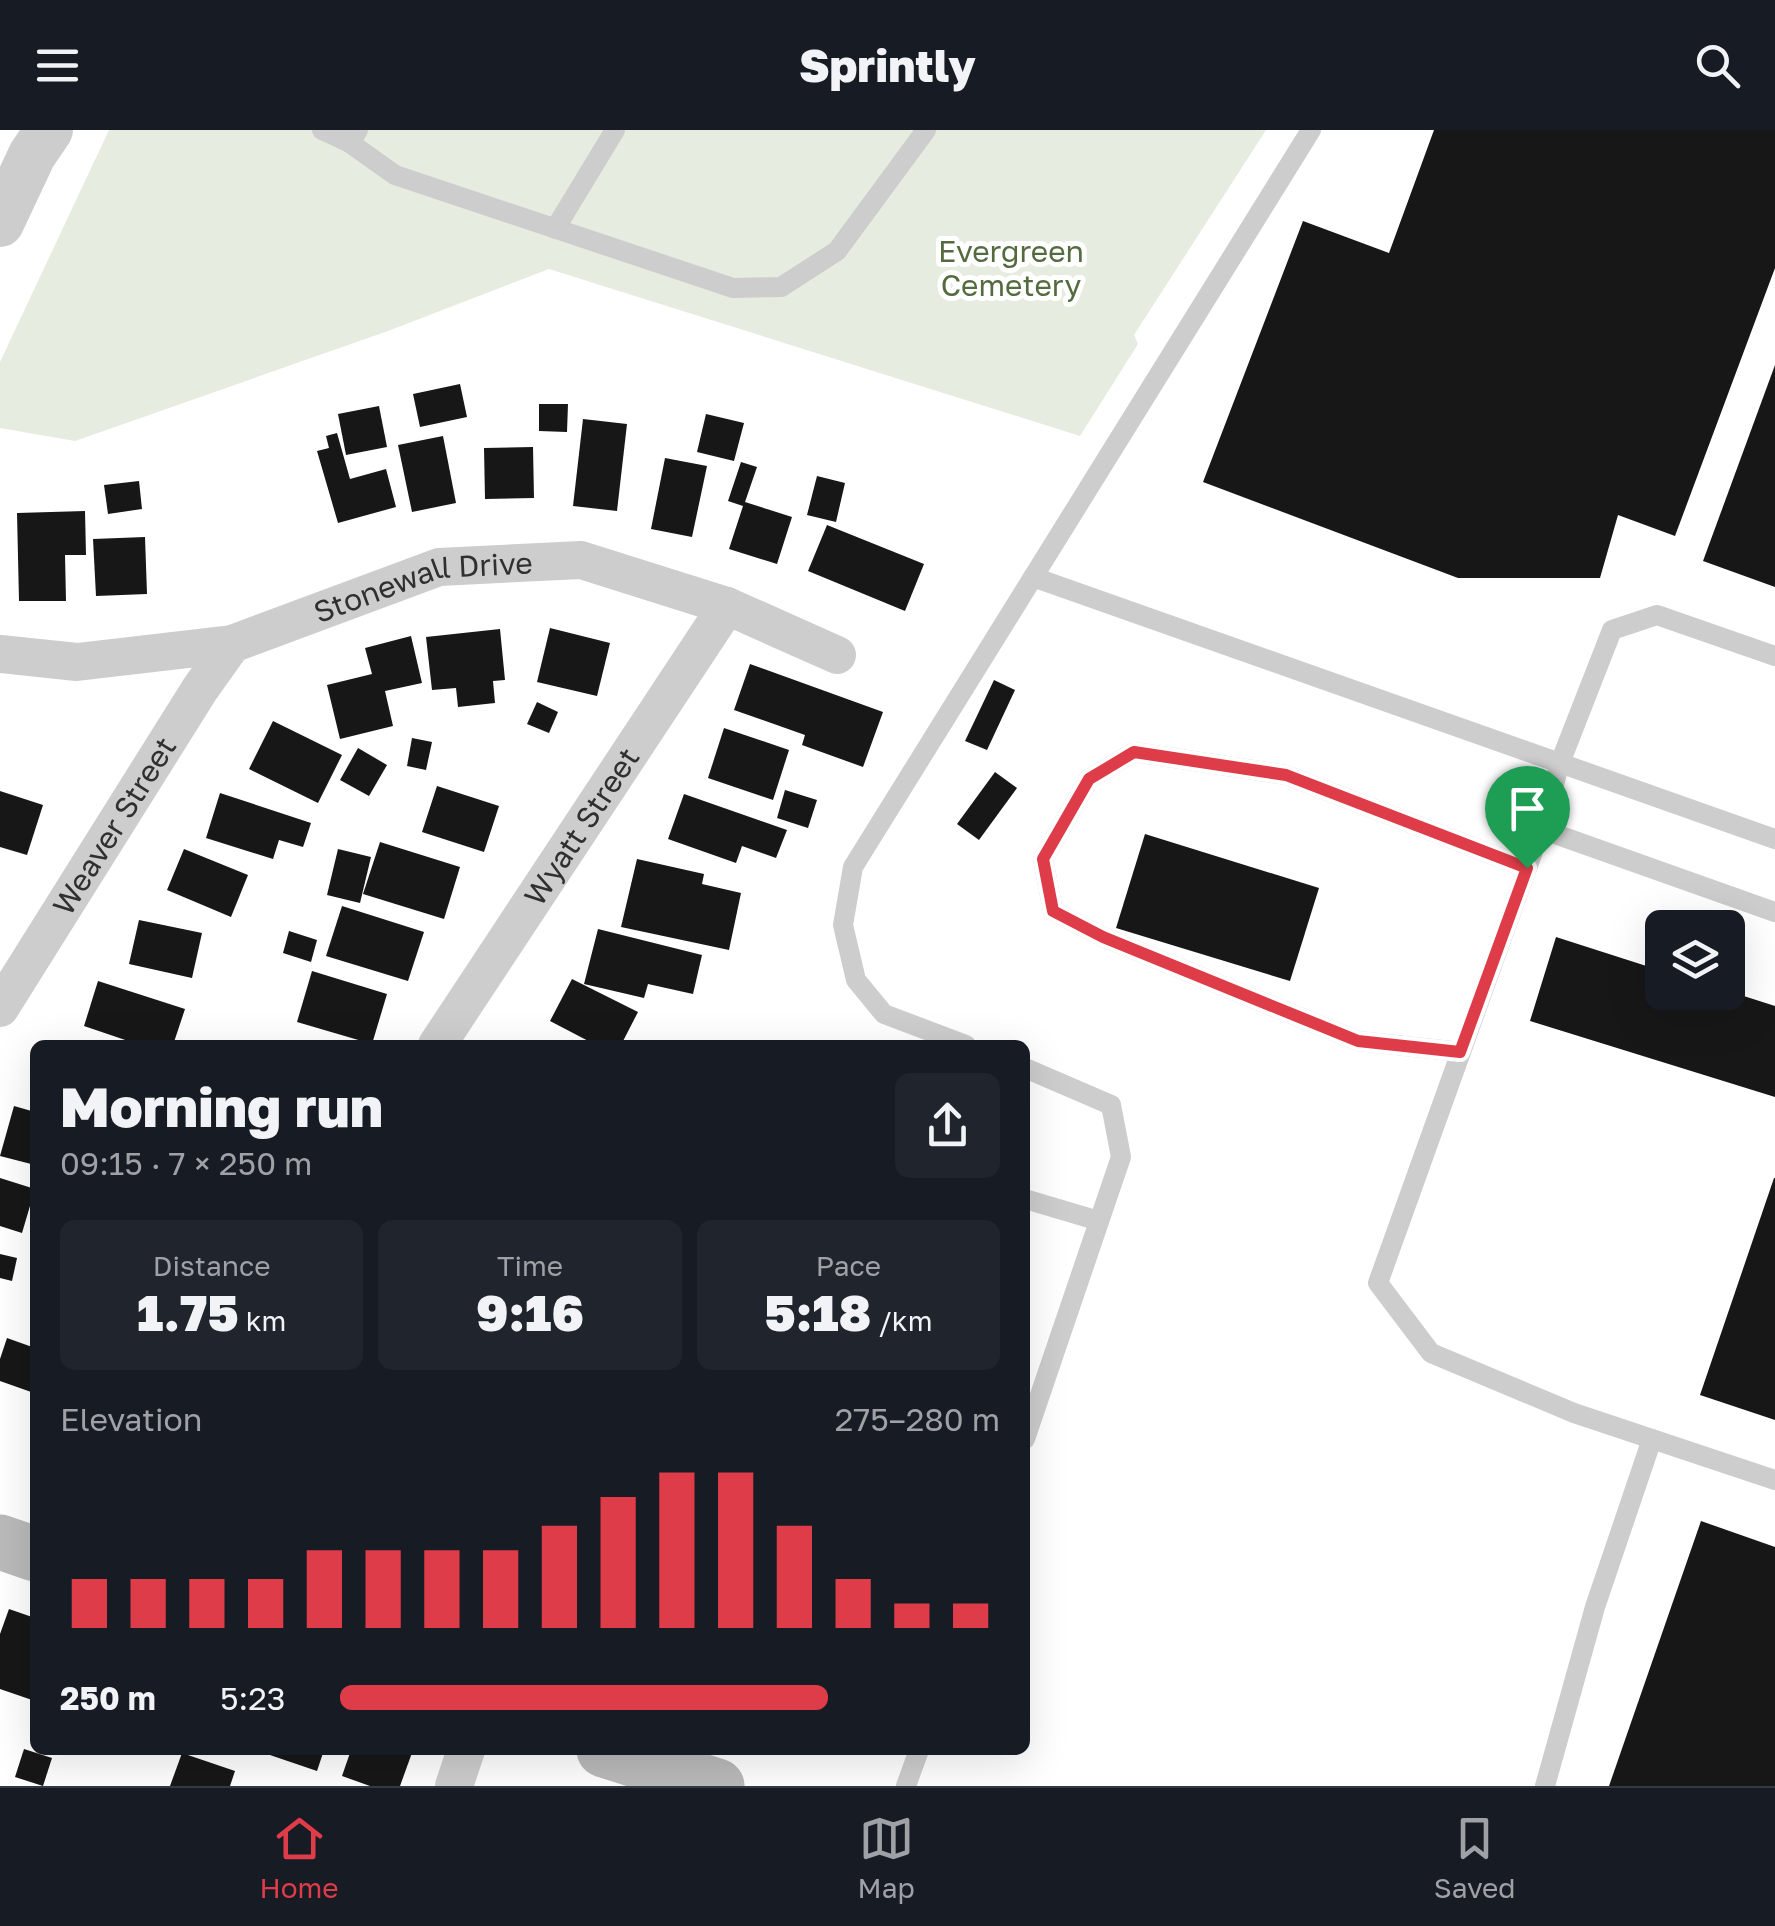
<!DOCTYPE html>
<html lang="en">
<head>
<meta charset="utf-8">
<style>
	:root { --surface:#171b24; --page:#20242c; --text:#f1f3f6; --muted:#9ea1a6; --line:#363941; --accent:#de3c48 }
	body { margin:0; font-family:"Golos Text",sans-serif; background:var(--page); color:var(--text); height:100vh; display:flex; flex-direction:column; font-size:38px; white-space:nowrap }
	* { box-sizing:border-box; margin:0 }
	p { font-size:32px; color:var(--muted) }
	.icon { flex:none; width:55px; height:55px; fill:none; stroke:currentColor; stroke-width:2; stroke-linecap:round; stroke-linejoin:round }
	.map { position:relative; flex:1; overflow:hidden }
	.details { position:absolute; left:30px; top:910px; width:1000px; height:715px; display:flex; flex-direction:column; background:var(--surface); border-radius:15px; box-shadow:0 10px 40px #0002 }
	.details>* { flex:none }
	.buttons { position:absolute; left:1645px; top:780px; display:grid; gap:20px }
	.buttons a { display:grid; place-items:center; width:100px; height:100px; border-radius:15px; background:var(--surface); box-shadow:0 10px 40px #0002; font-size:50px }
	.pin { position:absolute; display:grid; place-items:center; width:85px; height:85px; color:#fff; margin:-102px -42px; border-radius:50% 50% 50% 0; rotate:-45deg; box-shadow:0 0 10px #0007 }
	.pin .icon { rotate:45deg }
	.round { display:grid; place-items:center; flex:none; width:105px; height:105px; border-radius:15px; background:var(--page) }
	.headline { display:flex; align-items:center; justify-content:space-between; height:170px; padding:0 30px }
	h1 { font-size:55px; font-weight:800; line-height:75px }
	.figures { display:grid; grid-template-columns:repeat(3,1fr); gap:15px; height:170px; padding:10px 30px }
	.figures div { display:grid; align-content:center; border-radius:15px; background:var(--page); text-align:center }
	.figures b { font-size:50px; font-weight:800 }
	.figures small { font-size:28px; font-weight:400 }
	.figures p { font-size:28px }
	.chart { height:280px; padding:20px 30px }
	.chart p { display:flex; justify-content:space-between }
	.chart svg { width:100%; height:180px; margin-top:10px; stroke:var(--accent); stroke-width:6 }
	ul { padding:0 30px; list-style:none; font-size:32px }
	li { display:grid; grid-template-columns:160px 120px 1fr; align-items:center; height:75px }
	li i { height:25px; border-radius:12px; background:var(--accent) }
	header { display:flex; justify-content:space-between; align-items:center; height:130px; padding:0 30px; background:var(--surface); font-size:45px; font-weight:800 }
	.dock { display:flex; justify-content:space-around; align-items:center; height:140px; border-top:2px solid var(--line); background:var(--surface); font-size:28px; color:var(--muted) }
	.dock a { display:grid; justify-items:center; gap:5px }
	.dock .current { color:var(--accent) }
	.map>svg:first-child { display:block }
	.green { fill:#e6ecdf }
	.building { fill:#171717 }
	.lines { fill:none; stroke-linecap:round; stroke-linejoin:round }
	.service { stroke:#cdcdcd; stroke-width:20 }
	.minor { stroke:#cdcdcd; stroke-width:38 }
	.tertiary { stroke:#cdcdcd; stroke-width:48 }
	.secondary { stroke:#bababa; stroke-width:55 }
	.route-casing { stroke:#fff; stroke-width:20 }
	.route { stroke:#de3c48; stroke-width:12 }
	.labels { text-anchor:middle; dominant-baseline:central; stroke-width:10; stroke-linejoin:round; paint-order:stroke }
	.park-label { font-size:30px; fill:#546b3f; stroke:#fff }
	.street-label { font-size:30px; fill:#303030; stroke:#fff }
</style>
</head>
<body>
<header><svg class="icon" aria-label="menu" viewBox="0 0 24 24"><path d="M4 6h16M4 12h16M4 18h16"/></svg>Sprintly<svg class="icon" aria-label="search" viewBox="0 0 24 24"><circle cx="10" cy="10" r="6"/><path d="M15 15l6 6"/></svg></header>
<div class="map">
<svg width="1775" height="1656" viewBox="0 0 1775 1656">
	<rect width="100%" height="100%" fill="#fff"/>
	<path class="green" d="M109,0H1266L1134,205L1138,214L1080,306L549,139L388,201L75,311L0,298V232Z"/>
	<g class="building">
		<path d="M1434,0H1775V138L1675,406L1618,385L1600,448H1458L1203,352L1303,91L1389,123Z"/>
		<path d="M1775,235V457L1703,431Z"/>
		<path d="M460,254L467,287L420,297L413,264Z"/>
		<path d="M539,274H568L567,302L539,301Z"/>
		<path d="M379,276L387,317L346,325L338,284Z"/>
		<path d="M706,284L744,293L734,331L697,322Z"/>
		<path d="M583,289L627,294L617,381L573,376Z"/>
		<path d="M337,303L350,349L386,339L396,377L338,393L317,321L329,318L326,306Z"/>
		<path d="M443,306L456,373L412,382L398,315Z"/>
		<path d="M533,317L534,368L485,369L484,318Z"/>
		<path d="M665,328L707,336L692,407L651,399Z"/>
		<path d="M741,332L757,337L745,372L792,387L777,434L729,419L743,376L728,371Z"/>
		<path d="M817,346L845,353L836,392L807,385Z"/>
		<path d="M139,351L142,379L108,384L104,355Z"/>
		<path d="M85,381L86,425H65L66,471H19L17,383Z"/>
		<path d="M827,395L924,434L905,481L808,441Z"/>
		<path d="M145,407L147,464L96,466L93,409Z"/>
		<path d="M550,498L610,513L597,566L537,552Z"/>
		<path d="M500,499L505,550L493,551L495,573L458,577L456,558L432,560L426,507Z"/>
		<path d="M411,506L422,553L385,561L393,596L340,609L327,555L372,544L365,518Z"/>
		<path d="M750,534L883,582L863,637L802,615L805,605L734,580Z"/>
		<path d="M994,550L1015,560L987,620L965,611Z"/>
		<path d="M537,572L558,582L549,603L527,594Z"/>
		<path d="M273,591L342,625L318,673L249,639Z"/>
		<path d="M724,598L789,620L773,670L708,648Z"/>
		<path d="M412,608L432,612L426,640L407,636Z"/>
		<path d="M358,618L387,635L369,666L340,650Z"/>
		<path d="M995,642L1017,658L979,710L957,694Z"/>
		<path d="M437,656L499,676L484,722L422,702Z"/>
		<path d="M785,660L817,670L808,698L777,688Z"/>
		<path d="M0,661L43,675L27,725L0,717Z"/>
		<path d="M220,663L311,693L303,717L279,710L273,729L206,708Z"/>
		<path d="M684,664L787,700L776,728L742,716L736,733L668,709Z"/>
		<path d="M1145,704L1319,758L1290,851L1116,798Z"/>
		<path d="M380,712L460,737L444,789L363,764Z"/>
		<path d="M184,719L248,745L231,787L167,760Z"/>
		<path d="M338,719L371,727L360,773L327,765Z"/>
		<path d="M637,729L704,744L702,754L741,763L729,820L621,797Z"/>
		<path d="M342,776L424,802L408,851L326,826Z"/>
		<path d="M139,790L202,803L192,848L129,834Z"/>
		<path d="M598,799L702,825L693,864L648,854L644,868L584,854Z"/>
		<path d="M289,801L317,810L311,832L283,823Z"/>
		<path d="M1556,807L1662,841V862L1728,861L1775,876V967L1530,891Z"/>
		<path d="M312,841L387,864L372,914L297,892Z"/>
		<path d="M572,849L638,882L621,915H596L550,891Z"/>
		<path d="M98,851L185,879L173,915H140L84,896Z"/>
		<path d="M14,976L35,982V1035L0,1026Z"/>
		<path d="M0,1048L35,1059L22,1103L0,1096Z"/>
		<path d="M1774,1048H1775V1290L1700,1265Z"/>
		<path d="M0,1124L17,1128L12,1151L0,1148Z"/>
		<path d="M7,1208L35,1218L34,1263L0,1251V1229Z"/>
		<path d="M1701,1391L1775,1417V1656H1609Z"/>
		<path d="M9,1479L35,1488V1571L0,1559V1504Z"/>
		<path d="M24,1619L52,1628L43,1656L15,1647Z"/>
		<path d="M268,1620H324L317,1641L267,1624Z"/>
		<path d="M351,1620H413L400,1656H370L342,1646Z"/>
		<path d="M182,1623L235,1641L230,1656H170Z"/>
	</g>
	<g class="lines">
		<g class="service">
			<path d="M322,0L350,13"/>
			<path d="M358,0L350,13L395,45L733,158L781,157L837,121L926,0"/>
			<path d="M555,99L615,0"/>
			<path d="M1033,447L1775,709"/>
			<path d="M1775,526L1657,485L1612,500L1560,633L1541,699L1378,1153L1431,1223L1574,1283L1775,1350"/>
			<path d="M1541,699L1775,782"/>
			<path d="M966,915L884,884L856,850L843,795L853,737L1311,0"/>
			<path d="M1461,922L1358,911L1103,807L1053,781L1043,729L1089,649L1134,622L1286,645L1527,738"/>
			<path d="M1025,938L1111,975L1121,1027L1025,1309"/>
			<path d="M1025,1069L1099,1091"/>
			<path d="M906,1656L919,1620"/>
			<path d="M1545,1656L1595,1477L1652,1309"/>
		</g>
		<g class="minor">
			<path id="s1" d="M0,524L77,532L232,514L439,437L581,430L727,476L837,525"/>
			<path id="s2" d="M0,878L200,559L232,514"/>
			<path id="s3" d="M437,915L727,476"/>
			<path d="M454,1656L466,1620"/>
		</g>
		<path class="tertiary" d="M0,93L32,25L49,0"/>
		<g class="secondary">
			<path d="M0,1412L35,1424"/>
			<path d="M604,1620L717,1656"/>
		</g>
	</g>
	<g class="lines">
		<g class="route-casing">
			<path id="route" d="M1134,622L1286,645L1527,738L1460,922L1358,911L1103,807L1053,781L1043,729L1089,649Z"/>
		</g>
		<use href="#route" class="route"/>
	</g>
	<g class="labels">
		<g class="park-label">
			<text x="1011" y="121">Evergreen<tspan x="1011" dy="34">Cemetery</tspan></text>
		</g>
		<g class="street-label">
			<text stroke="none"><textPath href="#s1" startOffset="435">Stonewall Drive</textPath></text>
			<text stroke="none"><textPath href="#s2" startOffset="215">Weaver Street</textPath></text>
			<text stroke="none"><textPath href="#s3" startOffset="262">Wyatt Street</textPath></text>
		</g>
	</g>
</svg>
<div class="buttons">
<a><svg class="icon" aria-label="layers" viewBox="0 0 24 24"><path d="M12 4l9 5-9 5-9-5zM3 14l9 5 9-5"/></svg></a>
</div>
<div class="pin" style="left:1527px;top:738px;background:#1e9e55"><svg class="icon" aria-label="arrive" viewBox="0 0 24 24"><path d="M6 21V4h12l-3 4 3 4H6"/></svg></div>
<section class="details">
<div class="headline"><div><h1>Morning run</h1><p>09:15 · 7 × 250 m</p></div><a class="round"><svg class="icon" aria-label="share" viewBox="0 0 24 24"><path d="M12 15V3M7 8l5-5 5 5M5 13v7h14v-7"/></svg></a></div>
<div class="figures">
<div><p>Distance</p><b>1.75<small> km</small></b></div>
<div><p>Time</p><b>9:16</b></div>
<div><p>Pace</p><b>5:18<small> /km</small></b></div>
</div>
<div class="chart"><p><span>Elevation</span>275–280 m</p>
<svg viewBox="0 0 160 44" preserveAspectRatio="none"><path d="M5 44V32M15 44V32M25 44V32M35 44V32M45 44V25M55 44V25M65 44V25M75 44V25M85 44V19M95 44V12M105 44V6M115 44V6M125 44V19M135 44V32M145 44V38M155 44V38"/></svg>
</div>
<ul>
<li><b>250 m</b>5:23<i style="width:74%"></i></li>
</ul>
</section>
</div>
<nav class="dock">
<a class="current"><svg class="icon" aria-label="home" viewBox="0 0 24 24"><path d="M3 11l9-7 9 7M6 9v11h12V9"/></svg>Home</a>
<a><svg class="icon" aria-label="map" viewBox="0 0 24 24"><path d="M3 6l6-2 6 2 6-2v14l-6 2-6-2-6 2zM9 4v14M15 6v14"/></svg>Map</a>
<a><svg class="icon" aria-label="saved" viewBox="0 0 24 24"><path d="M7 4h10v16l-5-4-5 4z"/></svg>Saved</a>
</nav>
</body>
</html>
